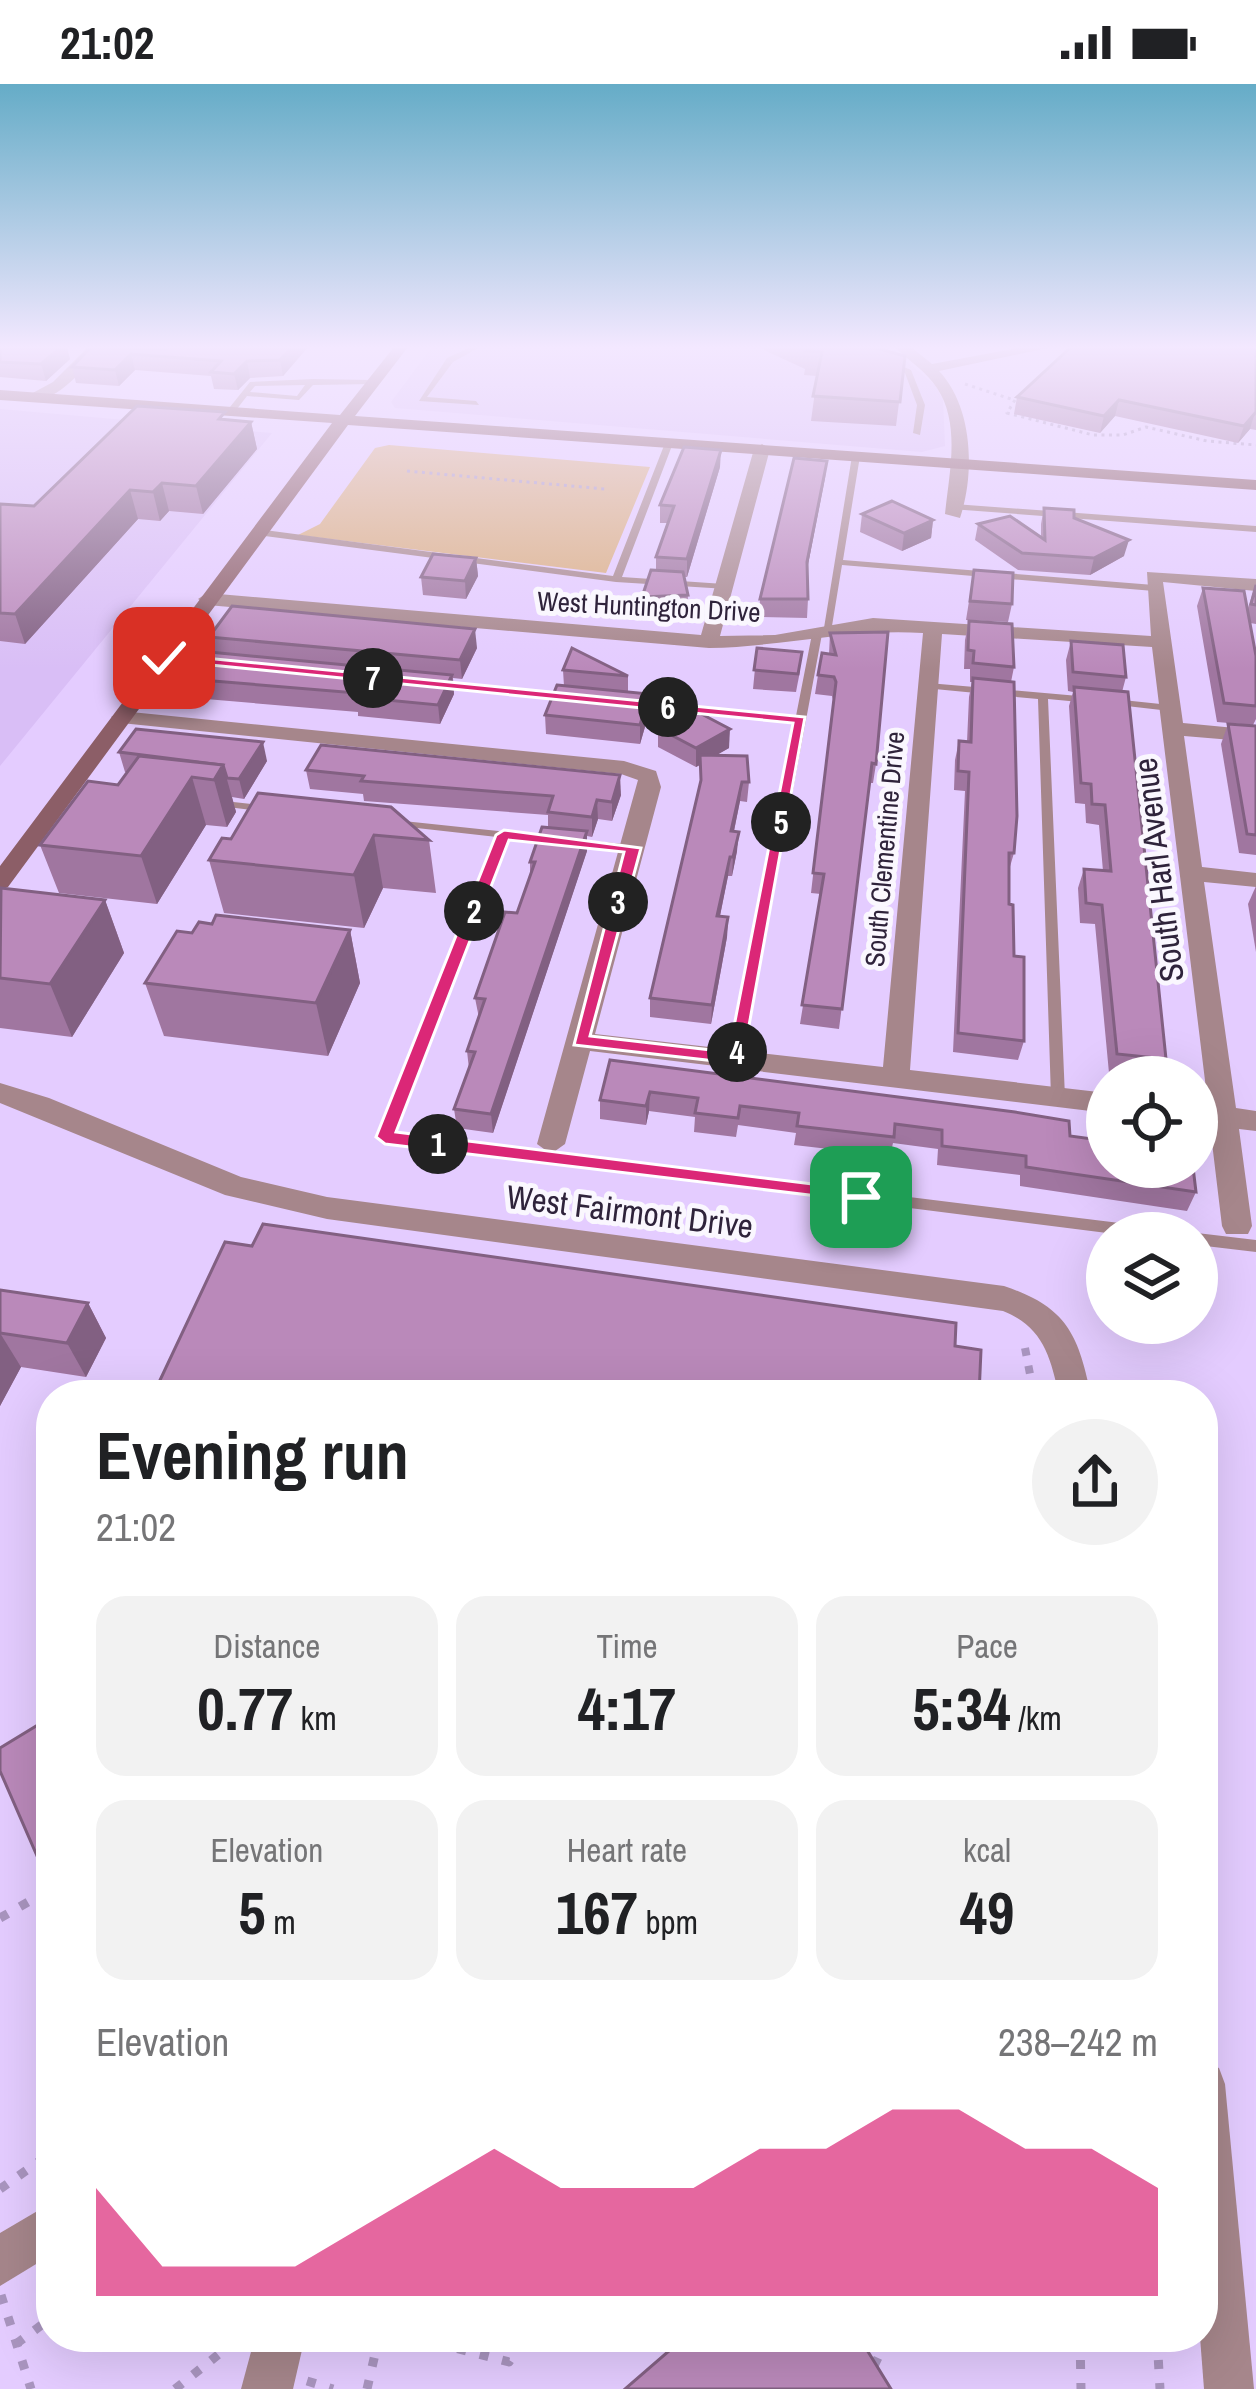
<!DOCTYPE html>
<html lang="en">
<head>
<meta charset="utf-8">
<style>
	:root { --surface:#fff; --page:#f2f2f2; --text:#202124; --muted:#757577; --accent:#db2777 }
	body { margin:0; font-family:"Archivo Narrow",sans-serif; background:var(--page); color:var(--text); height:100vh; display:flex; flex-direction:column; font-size:45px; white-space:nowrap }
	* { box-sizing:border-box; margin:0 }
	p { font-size:39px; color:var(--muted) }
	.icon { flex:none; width:66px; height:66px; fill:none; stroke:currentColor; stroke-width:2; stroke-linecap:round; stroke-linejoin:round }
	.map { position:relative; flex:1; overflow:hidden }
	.panel { position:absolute; left:36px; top:1296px; width:1182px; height:972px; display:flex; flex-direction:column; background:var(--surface); border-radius:48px; box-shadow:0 12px 48px #0002 }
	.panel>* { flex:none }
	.fabs { position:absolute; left:1086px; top:972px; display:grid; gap:24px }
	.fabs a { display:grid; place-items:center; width:132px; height:132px; border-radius:50%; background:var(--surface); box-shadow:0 12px 48px #0002; font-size:60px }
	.pin { position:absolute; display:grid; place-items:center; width:102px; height:102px; color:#fff; margin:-51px; border-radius:24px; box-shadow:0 6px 18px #0006 }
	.km { position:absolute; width:60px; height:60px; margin:-30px; border-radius:50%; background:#222; color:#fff; font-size:33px; line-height:60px; text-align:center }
	.round { display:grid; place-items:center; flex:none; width:126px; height:126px; border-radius:63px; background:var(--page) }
	.head { display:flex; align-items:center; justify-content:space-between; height:204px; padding:0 60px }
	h1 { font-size:66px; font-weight:700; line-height:90px }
	.figures { display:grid; grid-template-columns:repeat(3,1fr); gap:18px; height:204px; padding:12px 60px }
	.figures div { display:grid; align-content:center; border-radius:30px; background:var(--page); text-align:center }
	.figures b { font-size:60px; font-weight:700 }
	.figures small { font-size:33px; font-weight:400 }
	.figures p { font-size:33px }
	.chart { height:336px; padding:24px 60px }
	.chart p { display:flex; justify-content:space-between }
	.chart svg { width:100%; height:216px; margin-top:12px; fill:var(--accent); opacity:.7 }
	.status { display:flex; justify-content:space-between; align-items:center; height:84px; padding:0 60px; background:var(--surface); direction:ltr }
	.status svg { height:33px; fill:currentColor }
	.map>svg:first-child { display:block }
	.built { fill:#d9bef6 }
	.green { fill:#daad7f }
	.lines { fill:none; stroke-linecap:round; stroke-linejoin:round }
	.path-far2 { stroke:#a995bf; stroke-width:3; stroke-dasharray:3 4.5; stroke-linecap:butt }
	.path-far1 { stroke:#a995bf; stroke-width:8; stroke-dasharray:8 10; stroke-linecap:butt }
	.path { stroke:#a995bf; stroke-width:9; stroke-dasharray:9 14; stroke-linecap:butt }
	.service { fill:#a6868b; fill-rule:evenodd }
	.minor { fill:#a6868b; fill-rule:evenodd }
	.secondary { fill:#8c5e67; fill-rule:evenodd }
	.wall { fill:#a076a0 }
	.shaded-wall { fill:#826082 }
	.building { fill:#ba89ba; stroke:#826082; stroke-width:3 }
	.route { fill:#db2777; stroke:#fff; stroke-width:3 }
	.labels { text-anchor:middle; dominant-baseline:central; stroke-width:10; stroke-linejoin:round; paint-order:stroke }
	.far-street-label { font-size:27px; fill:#2f233b; stroke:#faf7fe }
	.street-label { font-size:33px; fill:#2f233b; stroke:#faf7fe }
</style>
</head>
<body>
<div class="status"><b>21:02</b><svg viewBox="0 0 49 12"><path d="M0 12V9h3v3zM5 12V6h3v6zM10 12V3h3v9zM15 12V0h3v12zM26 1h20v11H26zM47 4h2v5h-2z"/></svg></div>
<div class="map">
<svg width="1256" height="2305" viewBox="0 0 1256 2305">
	<rect width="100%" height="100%" fill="#e4ccff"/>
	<g class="built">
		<path d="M432,263H890L936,302L943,316L945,362L922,368L395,324L391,318Z"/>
		<path d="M0,325L272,349L0,682Z"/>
	</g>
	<path class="green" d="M389,361L650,383L606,489L298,451L320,440L375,364Z"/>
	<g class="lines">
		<g class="path-far2">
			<path d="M965,300L1014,316"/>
			<path d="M1015,316L1007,329L1093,351H1123L1146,343L1207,357L1256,361"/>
			<path d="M407,387L605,405"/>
		</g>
		<path class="path-far1" d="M1025,1264L1034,1311"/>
		<g class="path">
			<path d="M0,1834L51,1805"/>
			<path d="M0,2105L51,2069"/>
			<path d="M1,2211L31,2305"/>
			<path d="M413,2253L509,2278L525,2253"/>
			<path d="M1080,2253L1081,2305"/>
			<path d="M1157,2253L1160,2305"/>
			<path d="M16,2260L51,2234"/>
			<path d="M874,2282L888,2253"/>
			<path d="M307,2297L333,2305"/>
			<path d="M175,2305L238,2255"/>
			<path d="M367,2305L379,2253"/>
		</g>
		<g class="service">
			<path d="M471,263H480L453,278L427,313L476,317L479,321L419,317L447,274Z"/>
			<path d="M850,263H858L911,286L925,321L920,351L913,349L917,321L905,289Z"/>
			<path d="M313,295L372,296L376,298L372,300L313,301L299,316L247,312L233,330L226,328L250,298ZM305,301L297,312L250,308L255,302Z"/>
			<path d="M669,357L673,359L622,493L724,500L727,501V505L616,498L257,451L253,448L257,445L613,492L665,359Z"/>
			<path d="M856,370L860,372L843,476L1154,501L1159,504L1154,507L842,481L831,548L823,550L852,372Z"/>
			<path d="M954,420L1256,442V448L951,425L950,423Z"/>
			<path d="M817,547L822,550L743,975L736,980L729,975L795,639L630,622L625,619L630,616L796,632L812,550Z"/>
			<path d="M164,571L212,575L217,578L212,581L161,576L159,574Z"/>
			<path d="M433,597L570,610L575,613L570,616L429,602V598Z"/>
			<path d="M928,599L1090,613L1095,616L1090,619L1048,615L1065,1013L1063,1016L1058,1018L1051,1013L1038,615L924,604L923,602Z"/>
			<path d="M1113,615L1170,621L1175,624L1170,627L1109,620L1108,618Z"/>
			<path d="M215,716L269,722L275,725L269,728L211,721V717Z"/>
			<path d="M394,736L633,761L639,764L633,767L508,754L394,1049L1152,1143L1157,1145L1159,1149H1107L380,1057L378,1053L497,753L390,741V737Z"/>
			<path d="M1197,1149L1256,1156V1168L1197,1161Z"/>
		</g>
		<g class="minor">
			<path d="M88,263H103C84,284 59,318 29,317V311L53,298Z"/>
			<path d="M895,263H911L932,280L1023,263H1052L939,287C973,323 975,389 960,434L945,430C949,390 961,340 937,304C926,287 909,277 895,263Z"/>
			<path d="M762,360L770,365L720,552L775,551L873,534L1151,552L1147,488L1256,495V507L1163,498L1183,639L1256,646V658L1184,652L1202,783L1256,789V803L1204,798L1236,1024L1256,1027V1047L1239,1045L1252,1142L1248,1150H1226L1222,1142L1210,1042L1197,1040V1020L1208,1021L1152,563L942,550L910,986L1107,1009V1029L590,967L565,1060L551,1070L537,1060L638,696L621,690L121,639L111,633L121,627L624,677L656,687L661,703L595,950L883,983L923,549C851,544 781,563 709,564L207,521L198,515L207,509L701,551L754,365Z"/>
			<path d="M0,999L49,1014L241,1093L327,1113L1004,1202C1066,1223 1078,1249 1091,1311H1059C1050,1272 1043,1243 1003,1227L327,1135L225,1111L0,1019Z"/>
			<path d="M1203,1978L1219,1984L1225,2000L1254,2305H1204L1200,2253Z"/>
			<path d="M51,2119V2171L0,2202V2149Z"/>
			<path d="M255,2253H305L293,2305H241Z"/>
		</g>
		<path class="secondary" d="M394,263H408L355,332L1256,396V406L348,341L8,803L0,805V782L332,339L0,316V306L340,331Z"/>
	</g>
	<g class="wall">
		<path d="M0,263L70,275L46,297L0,293Z"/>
		<path d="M91,263H308L283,292L250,294L238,306L214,305L211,292L135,286L119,302L76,299L72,283Z"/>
		<path d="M764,263H873L905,272L896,342L811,337L817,292L804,291L805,285L764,266Z"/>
		<path d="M1256,263V346L1250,345L1238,359L1115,332L1100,349L1014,330L1017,313Z"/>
		<path d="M226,336L251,338L257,365L203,430L169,427L160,437L138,435L25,560L0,557V420L34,422Z"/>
		<path d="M827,377L807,485L808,515L807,534L759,533L760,515Z"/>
		<path d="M720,383L687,493H684L688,511L687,529L642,531V513L656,487V473L668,439H660V421Z"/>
		<path d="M1044,424L1074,434L1124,472L1090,491L1018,486L975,456L978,440L1041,453V440Z"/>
		<path d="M862,430L933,436L931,454L902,467L860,448Z"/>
		<path d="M476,474L478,492L466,515L423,511L421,493Z"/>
		<path d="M974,486L1012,520L1008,538L966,536Z"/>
		<path d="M1256,499V540L1250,539L1256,572V635L1253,641L1217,638L1197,522L1203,504L1247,527Z"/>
		<path d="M969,537L1014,583L1011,598L1014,769L1009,786V820L1024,957L1018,976L953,968L965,707L954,706L955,676L959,657L967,658L969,613L972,598H970V585H964L965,556Z"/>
		<path d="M830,549L876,680L873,699H870L839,945L800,940L821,810L811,809L833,616L832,612L815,610L818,591L829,570Z"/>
		<path d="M209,553L477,564L462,595L453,594L454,610L440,640L358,632V628L182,613L177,594L213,568Z"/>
		<path d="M1071,557L1126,593L1122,608L1166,975L1159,993L1109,989L1095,840L1080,839L1078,804L1084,785L1103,787L1099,741L1086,739L1085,720L1075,719L1069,622L1073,608L1068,607L1066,576Z"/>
		<path d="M757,564L800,587L796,608L753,605Z"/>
		<path d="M563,586L628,592V608L649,610V629L640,660L546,650L545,631L564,602Z"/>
		<path d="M1228,640L1256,642V771L1239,769L1221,660Z"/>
		<path d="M658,644L729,664L716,671L749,698L747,718L740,717L734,747L737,767L732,792H728L720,832L728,833L727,853L711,940L650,933V914L700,701V681L696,683L658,663Z"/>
		<path d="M119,668L267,677L244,715L232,713L236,728L227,743L206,741L157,820L59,809L40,761L118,701L127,688H125Z"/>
		<path d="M306,686L621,711L612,737L598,735L592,753L587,752V767L493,1049L457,1044L454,1025L469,985L467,967L479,934L475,914L517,829L530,791V778L548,743V731L364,717L363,710L310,705Z"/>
		<path d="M258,709L429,756L436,809L383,804L364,844L224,829L209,776L231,755Z"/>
		<path d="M1256,802V868L1248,820Z"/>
		<path d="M0,806L105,816L124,869L72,953L0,944Z"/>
		<path d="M350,846L360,899L328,972L164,952L145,899L192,849Z"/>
		<path d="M610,976L1070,1052L1196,1108L1187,1127L1020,1102V1091L937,1081L938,1065L893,1059L890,1072L794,1061L796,1049L738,1041L736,1053L694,1048L695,1033L649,1027L646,1041L600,1035V1016Z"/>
		<path d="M0,1206L88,1219L106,1254L86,1293L21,1283L0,1322Z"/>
	</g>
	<g class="shaded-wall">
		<path d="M61,263H67L70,275L46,297L41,280Z"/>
		<path d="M292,263H308L283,292L280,276Z"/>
		<path d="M131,270L135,286L119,302L115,286Z"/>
		<path d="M247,277L250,294L238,306L234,290Z"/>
		<path d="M1119,316L1115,332L1100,349L1104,332Z"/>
		<path d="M1255,328L1250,345L1238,359L1244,342Z"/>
		<path d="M251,338L257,365L203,430L196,402Z"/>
		<path d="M721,366L720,383L687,493V475Z"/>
		<path d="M827,377L825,394L805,496L807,478Z"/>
		<path d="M162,399L169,427L160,437L153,408Z"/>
		<path d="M130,406L138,435L25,560L15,530Z"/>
		<path d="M933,436L931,454L902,467L904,449Z"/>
		<path d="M1129,456L1124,472L1090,491L1094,474Z"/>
		<path d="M476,474L478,492L466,515L465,497Z"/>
		<path d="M475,545L477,564L462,595L460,576Z"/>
		<path d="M452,591L454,610L440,640L438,621Z"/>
		<path d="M649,610V629L640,660V641Z"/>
		<path d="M730,645L729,664L696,683V664Z"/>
		<path d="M263,658L267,677L244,715L239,695Z"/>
		<path d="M223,681L236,728L227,743L214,696Z"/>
		<path d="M620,691L621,711L612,737V718Z"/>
		<path d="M192,693L206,741L157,820L141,772Z"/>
		<path d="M742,698L740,717L730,766L731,747Z"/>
		<path d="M597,716L598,735L592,753V733Z"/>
		<path d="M587,747V767L493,1049L491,1030Z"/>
		<path d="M739,748L737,767L732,792L733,773Z"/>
		<path d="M374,751L383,804L364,844L354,791Z"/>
		<path d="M730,773L728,792L716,851L717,832Z"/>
		<path d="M105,816L124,869L72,953L50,900Z"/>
		<path d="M728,833L727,853L711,940L712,921Z"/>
		<path d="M350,846L360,899L328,972L316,919Z"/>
		<path d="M650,1008L649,1027L646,1041V1022Z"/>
		<path d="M88,1219L106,1254L86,1293L67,1259Z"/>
		<path d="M0,1249L21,1283L0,1322Z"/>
	</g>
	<g class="building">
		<path d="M0,263H61L41,280L0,278Z"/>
		<path d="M91,263L167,265L169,263H292L280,276L247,277L234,290L211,288L221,277L131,270L115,286L72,283Z"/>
		<path d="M808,263H873L905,272L900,318L813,312L822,268L806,267Z"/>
		<path d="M1071,263H1256V328L1244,342L1119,316L1104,332L1017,313Z"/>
		<path d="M137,322L225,328L219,335L251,338L196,402L162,399L153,408L130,406L15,530L0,529V420L34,422Z"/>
		<path d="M684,363L721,366L687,475L656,473L674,422L660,421Z"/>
		<path d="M794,374L827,377L807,478L808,515H760Z"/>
		<path d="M892,417L933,436L904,449L862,430Z"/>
		<path d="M1044,424L1074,426V434L1129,456L1094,474L1022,469L978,440L1010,432L1045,456Z"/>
		<path d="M433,470L476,474L465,497L421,493Z"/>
		<path d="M651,486L683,488L688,511L642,513Z"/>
		<path d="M974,486L1013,489L1012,520L970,517Z"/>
		<path d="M1256,501V521L1251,520Z"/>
		<path d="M1203,504L1244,507L1256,572V622L1224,619Z"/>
		<path d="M232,522L475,545L460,576L209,553Z"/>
		<path d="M969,537L1012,540L1014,583L973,579L974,567L968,566Z"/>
		<path d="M888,548L876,680L872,679L842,925L802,921L824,790L813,789L836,598L834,593L818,591L822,569L836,571L830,549Z"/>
		<path d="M1071,557L1123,561L1126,593L1073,588Z"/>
		<path d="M572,564L628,592L563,586Z"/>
		<path d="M757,564L802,568L798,590L754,586Z"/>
		<path d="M199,567L452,591L438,621L355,613L357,609L177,594Z"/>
		<path d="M973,594L1014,598L1017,732L1014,769H1009V820L1013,821L1014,872L1024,873V957L958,949L969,688L958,687L959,657L971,658Z"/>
		<path d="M557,601L649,610L640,641L545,631Z"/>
		<path d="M1074,603L1128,608L1166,975L1117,970L1102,821L1086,819L1084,785L1111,787L1105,721L1092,720L1091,700L1081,699Z"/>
		<path d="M692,625L730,645L696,664L658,644Z"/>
		<path d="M1228,640L1256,642V751L1247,750Z"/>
		<path d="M136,645L263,658L239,695L227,694L223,681L119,668Z"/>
		<path d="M321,661L620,691L612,718L597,716L592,733L548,728L553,712L361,697L364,692L306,686Z"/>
		<path d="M700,671L747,672L749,698H742L731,747L739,748L733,773H730L717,832L728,833L712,921L650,914L701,696Z"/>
		<path d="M139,672L223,681L214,696L192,693L141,772L40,761L88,697L118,701Z"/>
		<path d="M258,709L391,723L429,756L374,751L354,791L209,776L222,754L231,755Z"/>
		<path d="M542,743L587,747L491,1030L454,1025L475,968L467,967L485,915L475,914L505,828L517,829L535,778H530Z"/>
		<path d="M1,804L105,816L50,900L0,894Z"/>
		<path d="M216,831L350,846L316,919L145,899L177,847L192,849L199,838L212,840Z"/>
		<path d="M610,976L1015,1028L1069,1037L1070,1052L1107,1057V1083H1193L1196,1108L1026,1083V1072L942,1062V1046L895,1040L894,1053L797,1042L799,1029L740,1022L738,1034L695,1029L698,1014L650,1008L646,1022L600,1016Z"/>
		<path d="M263,1140L956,1239L955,1262L981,1266L979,1311H153L225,1158L252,1162Z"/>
		<path d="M0,1206L88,1219L67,1259L0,1249Z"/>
		<path d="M51,1633V1804L0,1687V1664Z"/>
		<path d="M685,2253H859L891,2305H625Z"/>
	</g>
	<linearGradient id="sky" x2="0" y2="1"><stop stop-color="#65acc7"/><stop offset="0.45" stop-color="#f3e8ff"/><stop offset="1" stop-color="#f3e8ff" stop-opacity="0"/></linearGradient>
	<rect width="1256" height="585" fill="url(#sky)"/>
	<path class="route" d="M164,570L805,633L742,980L574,961L624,768L509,756L396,1048L861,1106L870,1113L867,1118L385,1060L376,1053L496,751L504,746L641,764L590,952L729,968L793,639L160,576Z"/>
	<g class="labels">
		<g class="far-street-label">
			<text transform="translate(649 522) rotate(3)">West Huntington Drive</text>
			<text transform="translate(884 765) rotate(-85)">South Clementine Drive</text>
		</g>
		<g class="street-label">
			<text transform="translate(1158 786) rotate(-97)">South Harl Avenue</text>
			<text transform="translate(630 1127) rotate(7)">West Fairmont Drive</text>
		</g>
	</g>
</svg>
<div class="fabs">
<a><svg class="icon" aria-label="locate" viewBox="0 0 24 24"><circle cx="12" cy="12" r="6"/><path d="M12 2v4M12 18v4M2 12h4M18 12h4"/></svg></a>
<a><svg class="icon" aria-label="layers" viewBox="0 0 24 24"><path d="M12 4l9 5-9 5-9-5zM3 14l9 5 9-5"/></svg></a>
</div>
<div class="pin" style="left:861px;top:1113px;background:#1e9e55"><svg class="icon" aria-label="arrive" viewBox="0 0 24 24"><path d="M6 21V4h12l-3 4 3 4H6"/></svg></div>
<div class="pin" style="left:164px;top:574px;background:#d93025"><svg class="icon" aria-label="check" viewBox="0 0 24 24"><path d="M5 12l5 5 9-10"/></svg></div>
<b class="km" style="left:438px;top:1060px">1</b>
<b class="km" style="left:474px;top:827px">2</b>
<b class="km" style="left:618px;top:818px">3</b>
<b class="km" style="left:737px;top:968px">4</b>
<b class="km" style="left:781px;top:738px">5</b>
<b class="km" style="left:668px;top:623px">6</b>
<b class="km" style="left:373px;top:594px">7</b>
<section class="panel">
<div class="head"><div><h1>Evening run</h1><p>21:02</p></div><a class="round"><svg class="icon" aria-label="share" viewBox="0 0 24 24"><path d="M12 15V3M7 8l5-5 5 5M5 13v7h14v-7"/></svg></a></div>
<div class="figures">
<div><p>Distance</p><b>0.77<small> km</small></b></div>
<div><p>Time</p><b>4:17</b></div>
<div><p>Pace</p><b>5:34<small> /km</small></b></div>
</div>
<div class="figures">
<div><p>Elevation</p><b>5<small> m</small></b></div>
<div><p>Heart rate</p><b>167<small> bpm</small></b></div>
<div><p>kcal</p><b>49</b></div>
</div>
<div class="chart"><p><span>Elevation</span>238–242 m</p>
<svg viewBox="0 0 160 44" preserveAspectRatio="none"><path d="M0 44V22L10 38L20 38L30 38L40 30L50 22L60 14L70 22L80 22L90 22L100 14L110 14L120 6L130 6L140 14L150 14L160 22V44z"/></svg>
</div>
</section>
</div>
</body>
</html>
